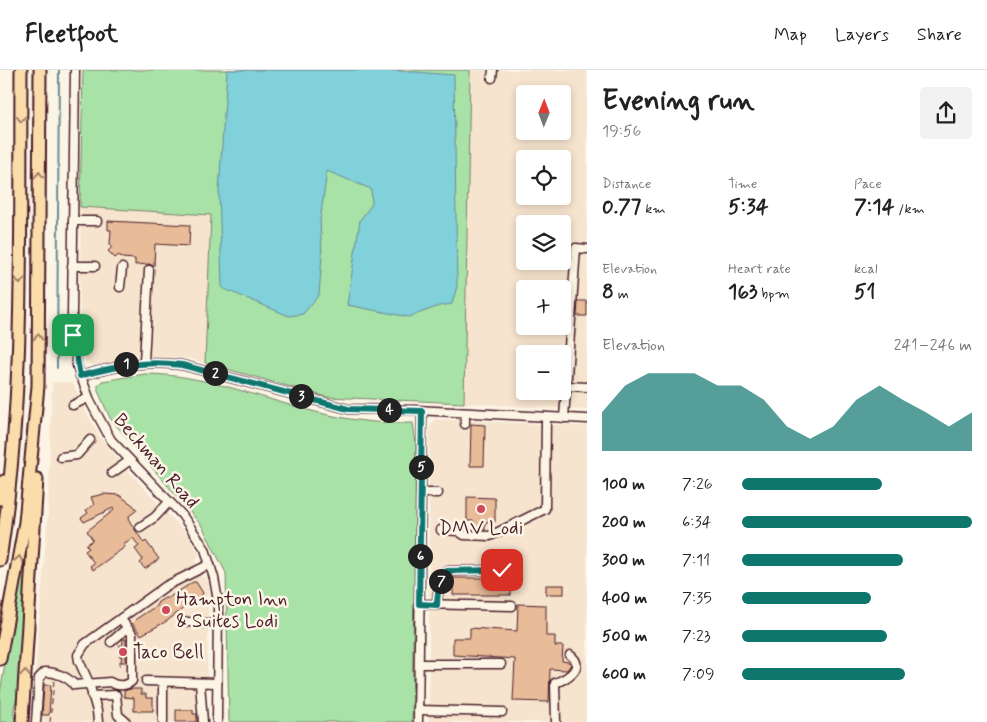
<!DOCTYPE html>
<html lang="en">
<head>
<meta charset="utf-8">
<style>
	:root { --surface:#fff; --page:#f2f2f2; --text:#222; --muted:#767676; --line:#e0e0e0; --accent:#0f766e }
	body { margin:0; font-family:Mynerve,sans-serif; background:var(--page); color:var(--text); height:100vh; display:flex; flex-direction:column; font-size:19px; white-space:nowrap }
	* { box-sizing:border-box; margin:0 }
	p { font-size:16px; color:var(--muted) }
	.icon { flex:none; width:28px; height:28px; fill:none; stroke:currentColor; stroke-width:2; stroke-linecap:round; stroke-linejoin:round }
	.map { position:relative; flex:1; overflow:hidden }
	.panel { display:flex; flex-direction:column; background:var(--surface); width:400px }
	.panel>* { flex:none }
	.needle { width:32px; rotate:1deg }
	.fabs { position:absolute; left:516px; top:15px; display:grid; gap:10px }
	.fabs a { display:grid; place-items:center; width:55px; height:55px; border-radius:5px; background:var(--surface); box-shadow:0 2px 8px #0003; font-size:25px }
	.pin { position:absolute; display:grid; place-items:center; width:42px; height:42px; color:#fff; margin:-21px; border-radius:10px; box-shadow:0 2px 8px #0006 }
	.km { position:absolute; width:25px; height:25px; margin:-12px; border-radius:50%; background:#222; color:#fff; font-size:14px; line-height:25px; text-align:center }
	.round { display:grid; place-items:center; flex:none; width:52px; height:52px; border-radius:5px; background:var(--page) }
	.summary { display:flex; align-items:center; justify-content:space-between; height:85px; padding:0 15px }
	h1 { font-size:28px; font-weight:700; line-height:38px }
	.figures { display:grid; grid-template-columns:repeat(3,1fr); gap:8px; height:85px; padding:5px 15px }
	.figures div { display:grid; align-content:center }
	.figures b { font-size:21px; font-weight:700 }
	.figures small { font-size:14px; font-weight:400 }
	.figures p { font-size:14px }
	.chart { height:140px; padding:10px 15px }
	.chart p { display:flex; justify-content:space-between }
	.chart svg { width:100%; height:90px; margin-top:5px; fill:var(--accent); opacity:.7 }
	ul { padding:0 15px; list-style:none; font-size:16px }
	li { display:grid; grid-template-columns:80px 60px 1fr; align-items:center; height:38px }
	li i { height:12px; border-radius:6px; background:var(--accent) }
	header { display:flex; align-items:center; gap:30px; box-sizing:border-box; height:70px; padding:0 25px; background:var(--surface); border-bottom:1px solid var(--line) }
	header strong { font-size:24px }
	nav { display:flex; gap:28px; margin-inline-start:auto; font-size:18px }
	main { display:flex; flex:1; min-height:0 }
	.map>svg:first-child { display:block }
	.built { fill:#f6e4ce; fill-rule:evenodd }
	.green { fill:#a8e2a6; stroke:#798068 }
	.water { fill:#80d1da; stroke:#6a8a94 }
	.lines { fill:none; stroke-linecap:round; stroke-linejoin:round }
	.stream { stroke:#6a8a94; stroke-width:2 }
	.building { fill:#e8bc98; stroke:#4a1f2b }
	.minor-casing { stroke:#4a1f2b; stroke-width:11 }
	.highway-casing { stroke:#4a1f2b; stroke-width:15 }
	.path { stroke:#4a1f2b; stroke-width:1; stroke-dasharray:5 4; stroke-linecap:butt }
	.minor { stroke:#fcf5e5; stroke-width:8 }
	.highway { stroke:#fbddab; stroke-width:11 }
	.oneway { stroke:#a27e6b }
	.route-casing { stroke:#fff; stroke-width:10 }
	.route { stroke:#0f766e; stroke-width:6 }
	.poi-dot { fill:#d1495b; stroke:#fcf5e5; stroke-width:2 }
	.labels { text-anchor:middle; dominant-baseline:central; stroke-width:5; stroke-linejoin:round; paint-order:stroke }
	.street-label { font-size:19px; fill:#4a1f2b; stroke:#fcf5e5 }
	.poi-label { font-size:19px; fill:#4a1f2b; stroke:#fcf5e5; text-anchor:start }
</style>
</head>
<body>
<header>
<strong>Fleetfoot</strong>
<nav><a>Map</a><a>Layers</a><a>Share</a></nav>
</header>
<main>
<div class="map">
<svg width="587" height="652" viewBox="0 0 587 652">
	<rect width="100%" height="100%" fill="#fcf5e5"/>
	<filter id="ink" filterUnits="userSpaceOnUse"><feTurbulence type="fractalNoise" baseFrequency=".02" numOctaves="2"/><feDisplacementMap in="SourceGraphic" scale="10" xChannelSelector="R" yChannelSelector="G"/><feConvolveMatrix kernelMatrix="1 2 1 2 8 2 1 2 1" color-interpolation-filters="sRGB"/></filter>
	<g filter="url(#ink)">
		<g class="built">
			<path d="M470,0H587V340L464,333ZM525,24H562V61H525ZM525,89H562V126H525ZM525,154H562V191H525ZM525,219H562V256H525ZM525,284H562V321H525Z"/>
			<path d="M80,137L211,145L205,293L190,289L153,286L137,287L94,296L86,292L81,267L80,240L79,203L82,190L80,188L81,147Z"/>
			<path d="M52,312L73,313L84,338L100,367L132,405L186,463L199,483L196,492L199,505L207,508L209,517L206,652H31L48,443Z"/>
			<path d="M434,349L587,356V652H429V360Z"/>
		</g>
		<g class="green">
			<path d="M83,0H470L464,333L327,327L205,293L211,145L80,137Z"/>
			<path d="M145,304C209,304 267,332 329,345C356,351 385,354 413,353L416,373L412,652H229L226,503L202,456L110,348L98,321V315L102,311Z"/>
			<path d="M29,453L19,626C13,634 12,643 16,652H0V623Z"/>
		</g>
		<path class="water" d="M227,0H388L454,5L457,216L452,234L439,236L409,247L347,235L360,150L372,134L371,119L327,101L320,151L322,186L319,225L303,244L289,246L222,218L219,120Z"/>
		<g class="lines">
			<path class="stream" d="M57,298L59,0"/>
		</g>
		<g class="building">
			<path d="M108,151L190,155L189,176L155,174L154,196L149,194L135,195V189L122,188L119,185L115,188L108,181L112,177L110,174L111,160H108Z"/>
			<path d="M578,231H587V246H577Z"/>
			<path d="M471,354L485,355L484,396H470Z"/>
			<path d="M104,424L119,425L133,435L137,440L129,446L130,452L144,473L146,471L159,489L145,499L140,493L143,490L135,479L139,476L133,468L123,474L125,477L93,500L90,496L94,493L85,481L89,478L86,475L93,470L87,461L114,440L113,438L84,452L81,448L88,443L86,440L94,435L91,427Z"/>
			<path d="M467,427L495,428V452H485V460H474V451H467Z"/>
			<rect x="453" y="508" width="58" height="17"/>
			<path d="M193,512H196L203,523L200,528L185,537L167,551L141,565L132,553L136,549L156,536L158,532L165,528H168Z"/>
			<rect x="546" y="515" width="18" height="9"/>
			<path d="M518,534L546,535V566H555V576H563L562,591L569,592L571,594L567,600L550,599L549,632L513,631L515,589L453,585V568H470V558L517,561Z"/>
			<path d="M123,569H126V592H121Z"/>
			<path d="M44,615H51L49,645H42Z"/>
			<path d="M130,619H141V624H146V628H153V641H134V628L124,627V621Z"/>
			<path d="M176,640H193V644H197V652H176Z"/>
		</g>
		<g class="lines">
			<g class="minor-casing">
				<g id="minor">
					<path d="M75,0L72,245L77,296L91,333L111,370L182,445L205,479L214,508L218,531L217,652"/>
					<path d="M492,8L493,0"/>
					<path d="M73,151H97"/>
					<path d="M72,196H95"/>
					<path d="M120,217L122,198"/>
					<path d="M144,292L149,200"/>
					<path d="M80,306C117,296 144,290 182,295L348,339L416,340L587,349"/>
					<path d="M566,316L587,317"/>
					<path d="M73,335L88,328"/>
					<path d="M465,343V354"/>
					<path d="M564,348L576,178L587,179"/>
					<path d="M61,387L77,385L90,370"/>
					<path d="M112,403L129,391"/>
					<path d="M421,423H438"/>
					<path d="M140,457L155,447L169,432"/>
					<path d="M441,460L458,461L464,465L490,466L545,439L546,347"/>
					<path d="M419,534L512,536"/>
					<path d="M437,535C437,523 440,511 447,501L502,500"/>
					<path d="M188,552L218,554"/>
					<path d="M111,572L127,558"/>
					<path d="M419,594H501"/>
					<path d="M146,611L217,613"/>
					<path d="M200,613L203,652"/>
					<path d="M92,626L116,625L118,645L126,652"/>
					<path d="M418,640L502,642"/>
					<path d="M36,652L39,608L45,602C55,602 69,607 74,615L110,612C116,616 126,617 132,611V564L121,549"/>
					<path d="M98,652L97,641L89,613L79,591L78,585L85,574L166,516L210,494"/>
					<path d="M163,652V613"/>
					<path d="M418,652L422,341"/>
					<path d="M556,652L555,613C566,609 587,597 570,585"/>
				</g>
			</g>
			<g class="highway-casing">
				<g id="highway">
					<path d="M0,429L4,411"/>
					<path d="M0,490C25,328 20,163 21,0"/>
					<path d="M0,589L25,452L38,316L40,0"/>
					<path d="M22,652L37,409"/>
				</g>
			</g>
			<g class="path">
				<path d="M120,596V574"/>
				<path d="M50,652L54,611"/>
			</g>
			<use href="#minor" class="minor"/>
			<use href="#highway" class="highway"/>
		</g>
		<defs><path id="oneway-chevron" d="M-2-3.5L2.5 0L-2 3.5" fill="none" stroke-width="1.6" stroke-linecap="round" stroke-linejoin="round" transform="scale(1.25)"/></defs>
		<g class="oneway">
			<use href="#oneway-chevron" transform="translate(21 49) rotate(90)"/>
			<use href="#oneway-chevron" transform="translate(39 105) rotate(-90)"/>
			<use href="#oneway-chevron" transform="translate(20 211) rotate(90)"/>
			<use href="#oneway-chevron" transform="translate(38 267) rotate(-89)"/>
			<use href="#oneway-chevron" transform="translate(19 489) rotate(-81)"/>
			<use href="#oneway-chevron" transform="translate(25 603) rotate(-86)"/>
		</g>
	</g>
	<g class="lines" filter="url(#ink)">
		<g class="route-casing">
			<path id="route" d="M73,265L80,306C117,296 144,290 182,295L348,339L422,341L419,534L437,535C437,523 440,511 447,501L502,500"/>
		</g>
		<use href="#route" class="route"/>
	</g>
	<g class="poi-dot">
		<circle cx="481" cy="439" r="5"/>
		<circle cx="166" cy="540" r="5"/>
		<circle cx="123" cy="582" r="5"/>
	</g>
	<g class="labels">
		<g class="street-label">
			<text transform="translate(156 391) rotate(49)">Beckman Road</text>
		</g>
		<g class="poi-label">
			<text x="481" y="458" text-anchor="middle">DMV Lodi</text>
			<text x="176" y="529">Hampton Inn<tspan x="176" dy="22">&amp; Suites Lodi</tspan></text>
			<text x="133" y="582">Taco Bell</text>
		</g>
	</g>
</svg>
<div class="fabs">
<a><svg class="needle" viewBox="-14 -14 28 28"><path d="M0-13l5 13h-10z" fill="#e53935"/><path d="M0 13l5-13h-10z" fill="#767676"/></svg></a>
<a><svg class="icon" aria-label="locate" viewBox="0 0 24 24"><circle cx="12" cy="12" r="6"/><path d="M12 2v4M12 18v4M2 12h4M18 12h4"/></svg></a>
<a><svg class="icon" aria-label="layers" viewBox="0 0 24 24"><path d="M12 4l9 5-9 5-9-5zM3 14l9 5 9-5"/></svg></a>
<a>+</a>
<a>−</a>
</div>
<div class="pin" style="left:73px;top:265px;background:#1e9e55"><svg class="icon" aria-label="arrive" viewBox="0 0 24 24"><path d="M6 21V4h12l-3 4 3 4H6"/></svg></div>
<div class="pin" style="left:502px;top:500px;background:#d93025"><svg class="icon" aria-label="check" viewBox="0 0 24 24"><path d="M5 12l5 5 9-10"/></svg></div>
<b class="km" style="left:126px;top:294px">1</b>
<b class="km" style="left:215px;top:303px">2</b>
<b class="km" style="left:301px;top:326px">3</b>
<b class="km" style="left:389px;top:340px">4</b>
<b class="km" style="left:421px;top:397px">5</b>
<b class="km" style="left:420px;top:486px">6</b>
<b class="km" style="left:441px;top:511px">7</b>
</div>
<section class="panel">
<div class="summary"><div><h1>Evening run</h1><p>19:56</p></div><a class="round"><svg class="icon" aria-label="share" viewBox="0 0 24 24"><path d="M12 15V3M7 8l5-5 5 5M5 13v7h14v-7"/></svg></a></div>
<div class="figures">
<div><p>Distance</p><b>0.77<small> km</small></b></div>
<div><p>Time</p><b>5:34</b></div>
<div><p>Pace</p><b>7:14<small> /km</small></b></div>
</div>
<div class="figures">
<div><p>Elevation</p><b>8<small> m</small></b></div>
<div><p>Heart rate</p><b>163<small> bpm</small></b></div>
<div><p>kcal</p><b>51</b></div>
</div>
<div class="chart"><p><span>Elevation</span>241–246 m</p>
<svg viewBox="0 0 160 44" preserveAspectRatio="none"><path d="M0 44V25L10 12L20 6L30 6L40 6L50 12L60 12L70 19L80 32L90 38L100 32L110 19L120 12L130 19L140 25L150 32L160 25V44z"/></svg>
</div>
<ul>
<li><b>100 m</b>7:26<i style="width:61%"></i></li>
<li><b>200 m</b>6:34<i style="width:100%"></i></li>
<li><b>300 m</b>7:11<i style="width:70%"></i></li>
<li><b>400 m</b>7:35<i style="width:56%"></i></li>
<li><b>500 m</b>7:23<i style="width:63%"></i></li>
<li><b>600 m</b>7:09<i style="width:71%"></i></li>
</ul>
</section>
</main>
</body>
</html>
